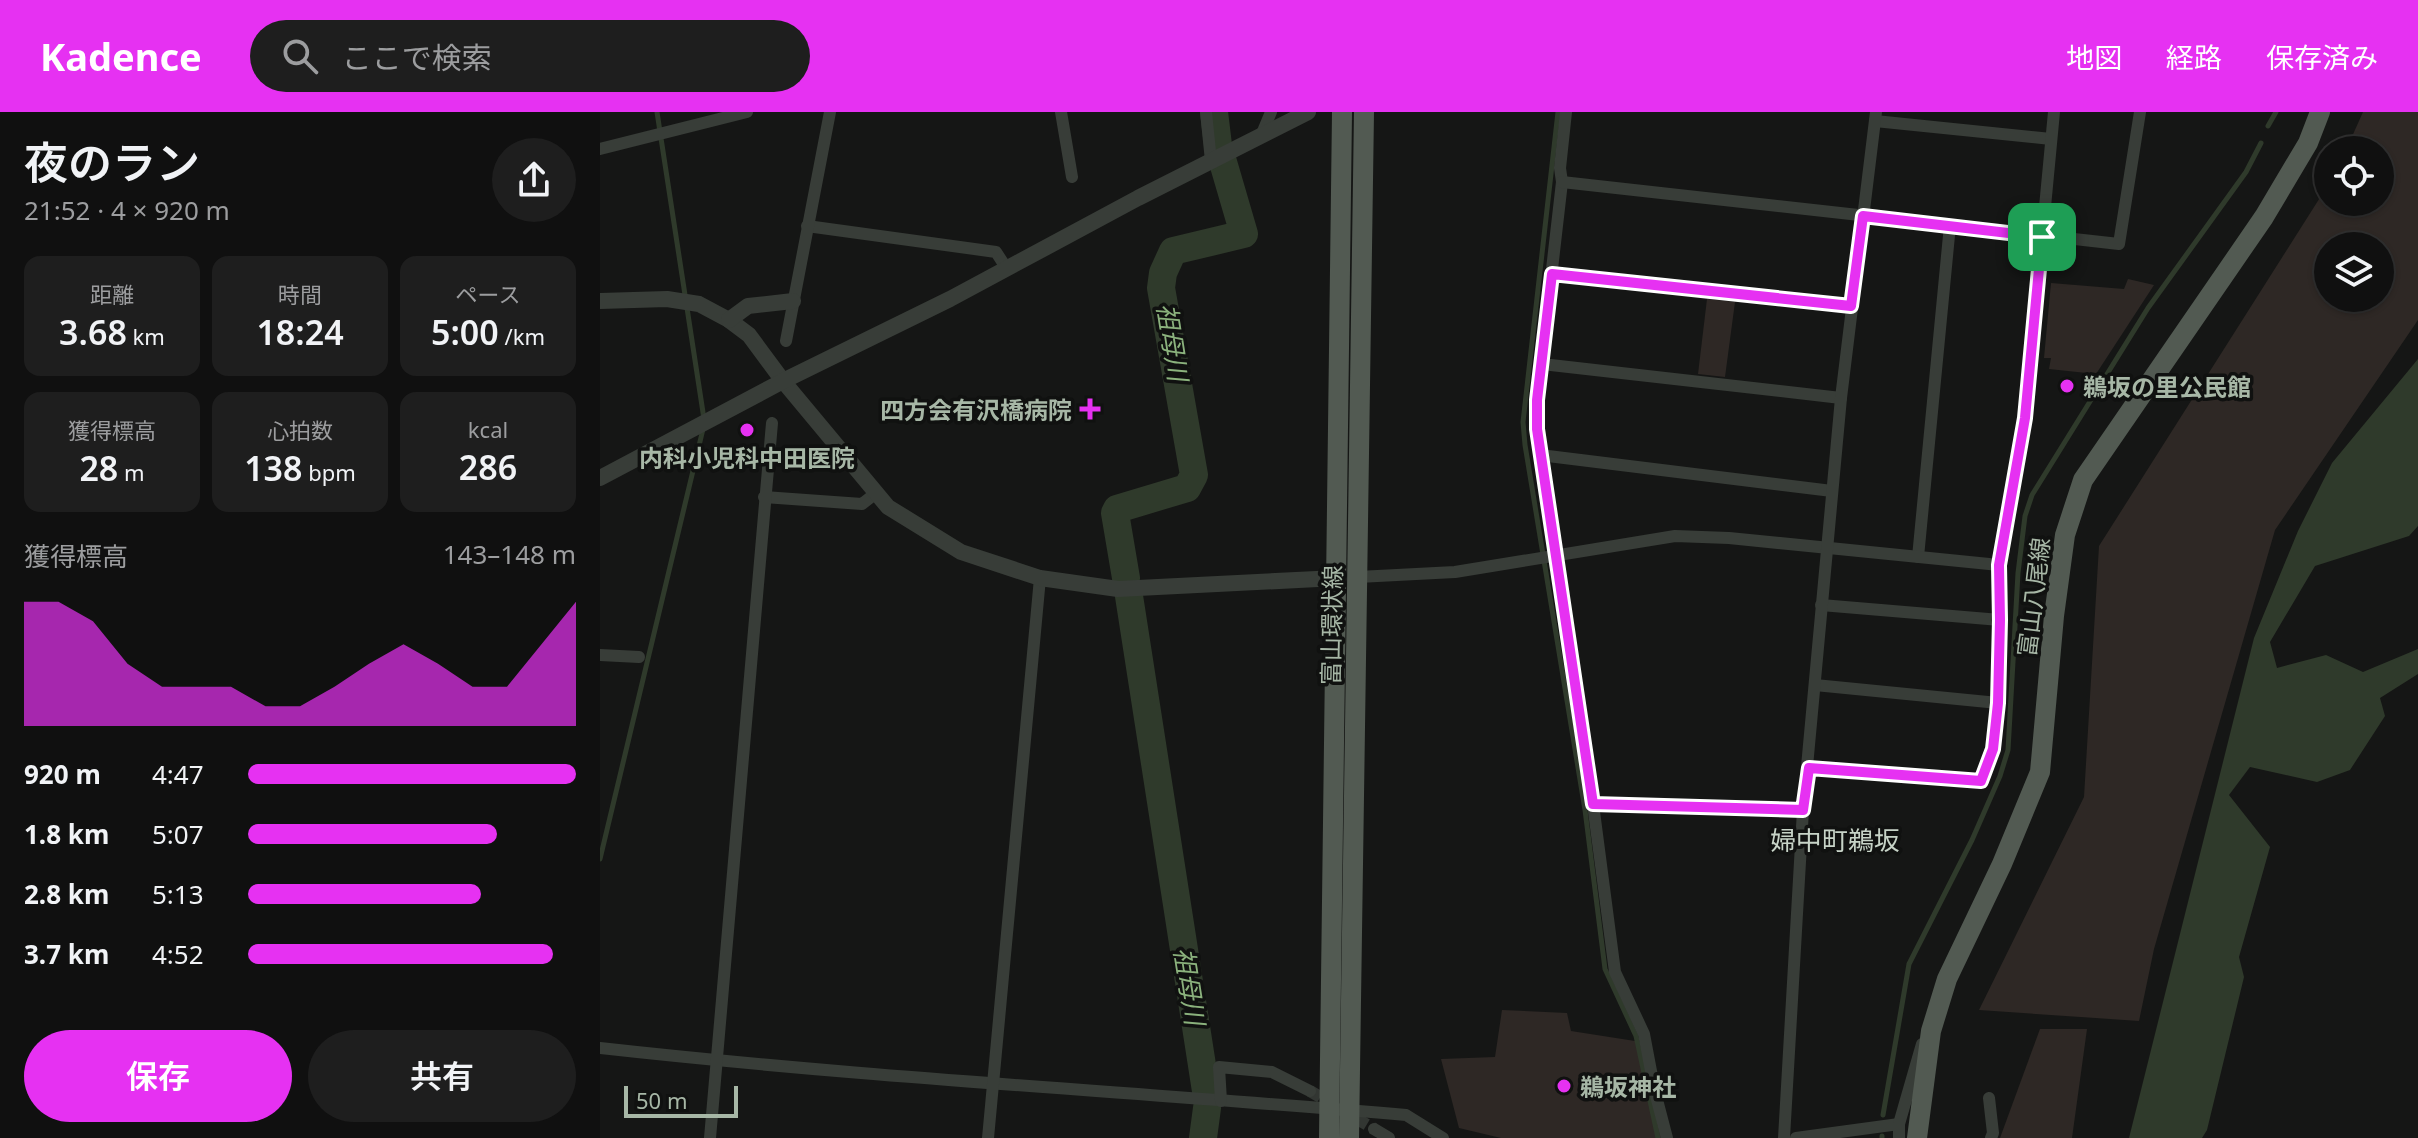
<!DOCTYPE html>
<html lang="ja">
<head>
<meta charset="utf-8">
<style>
	:root { --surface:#101010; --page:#1e1e1e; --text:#f1f3f6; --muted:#9c9d9f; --line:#303030; --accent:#e631f2 }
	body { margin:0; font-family:"Noto Sans","Noto Sans JP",sans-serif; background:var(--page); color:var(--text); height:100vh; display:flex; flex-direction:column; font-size:30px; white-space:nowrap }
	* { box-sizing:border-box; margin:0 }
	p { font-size:26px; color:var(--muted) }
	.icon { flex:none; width:44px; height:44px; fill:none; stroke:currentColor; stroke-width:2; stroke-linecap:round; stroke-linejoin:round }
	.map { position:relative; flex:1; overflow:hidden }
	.drawer { display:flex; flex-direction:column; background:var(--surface); width:600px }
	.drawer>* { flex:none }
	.fabs { position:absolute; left:1714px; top:24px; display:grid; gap:16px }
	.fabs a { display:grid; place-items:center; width:80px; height:80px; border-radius:50%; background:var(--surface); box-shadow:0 2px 6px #0004,0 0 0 2px var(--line); font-size:40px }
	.scale { position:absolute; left:24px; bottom:20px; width:114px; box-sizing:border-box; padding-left:8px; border:4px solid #a7b7a6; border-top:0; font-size:22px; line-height:28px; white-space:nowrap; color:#a7b7a6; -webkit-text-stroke:6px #101110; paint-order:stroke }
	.pin { position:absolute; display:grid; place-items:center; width:68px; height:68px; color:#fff; margin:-34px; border-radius:16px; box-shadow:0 4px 12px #0006 }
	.round { display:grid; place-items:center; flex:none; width:84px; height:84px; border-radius:42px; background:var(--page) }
	.overview { display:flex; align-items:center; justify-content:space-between; height:136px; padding:0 24px }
	h1 { font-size:44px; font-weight:600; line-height:60px }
	.figures { display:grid; grid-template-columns:repeat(3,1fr); gap:12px; height:136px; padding:8px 24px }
	.figures div { display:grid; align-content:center; border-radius:16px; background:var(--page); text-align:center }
	.figures b { font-size:34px; font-weight:600 }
	.figures small { font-size:22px; font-weight:400 }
	.figures p { font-size:22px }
	.chart { height:224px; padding:16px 24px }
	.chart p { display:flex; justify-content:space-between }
	.chart svg { width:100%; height:144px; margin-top:8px; fill:var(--accent); opacity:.7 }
	.action { display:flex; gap:16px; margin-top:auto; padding:16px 24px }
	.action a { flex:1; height:92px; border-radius:48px; background:var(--accent); color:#fff; font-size:32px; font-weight:600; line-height:92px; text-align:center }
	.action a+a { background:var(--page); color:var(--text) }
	ul { padding:0 24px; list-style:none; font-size:26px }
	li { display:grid; grid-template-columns:128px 96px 1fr; align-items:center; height:60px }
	li i { height:20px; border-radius:10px; background:var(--accent) }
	header { display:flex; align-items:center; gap:48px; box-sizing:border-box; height:112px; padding:0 40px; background:var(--accent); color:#fff }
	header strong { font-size:38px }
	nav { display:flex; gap:44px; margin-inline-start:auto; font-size:28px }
	.search { width:560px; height:72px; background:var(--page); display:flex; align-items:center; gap:20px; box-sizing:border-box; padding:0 28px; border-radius:44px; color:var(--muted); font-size:30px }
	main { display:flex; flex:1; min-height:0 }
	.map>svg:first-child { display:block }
	.green { fill:#2e2825; fill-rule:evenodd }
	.water { fill:#2f3a2b }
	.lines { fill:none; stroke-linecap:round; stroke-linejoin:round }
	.stream { stroke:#2f3a2b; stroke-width:5 }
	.river { stroke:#2f3a2b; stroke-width:28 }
	.minor-tunnel { stroke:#323632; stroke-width:12; stroke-dasharray:12 6; stroke-linecap:butt }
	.minor { stroke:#383d38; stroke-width:12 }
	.tertiary { stroke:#383d38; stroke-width:16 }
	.primary { stroke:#525a52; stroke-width:20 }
	.route-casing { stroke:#fff; stroke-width:16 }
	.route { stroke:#e631f2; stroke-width:10 }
	.poi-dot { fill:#e631f2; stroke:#101110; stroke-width:3 }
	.labels { text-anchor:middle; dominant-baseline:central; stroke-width:7; stroke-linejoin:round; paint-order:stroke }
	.poi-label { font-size:24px; font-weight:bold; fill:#a7b7a6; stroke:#101110; text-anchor:start }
	.street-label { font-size:24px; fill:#a7b7a6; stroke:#101110 }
	.water-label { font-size:26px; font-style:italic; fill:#8bb27d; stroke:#101110 }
	.neighbourhood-label { font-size:26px; fill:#c7d3c7; stroke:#101110 }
</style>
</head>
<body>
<header>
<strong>Kadence</strong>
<div class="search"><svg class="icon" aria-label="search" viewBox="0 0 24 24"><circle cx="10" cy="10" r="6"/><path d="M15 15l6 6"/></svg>ここで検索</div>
<nav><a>地図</a><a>経路</a><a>保存済み</a></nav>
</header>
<main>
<section class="drawer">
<div class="overview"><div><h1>夜のラン</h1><p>21:52 · 4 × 920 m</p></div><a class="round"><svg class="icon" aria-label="share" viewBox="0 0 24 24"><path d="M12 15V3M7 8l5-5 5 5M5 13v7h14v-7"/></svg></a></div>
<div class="figures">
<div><p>距離</p><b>3.68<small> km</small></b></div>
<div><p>時間</p><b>18:24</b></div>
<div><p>ペース</p><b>5:00<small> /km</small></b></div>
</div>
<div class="figures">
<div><p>獲得標高</p><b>28<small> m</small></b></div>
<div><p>心拍数</p><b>138<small> bpm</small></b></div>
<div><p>kcal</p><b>286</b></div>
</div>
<div class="chart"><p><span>獲得標高</span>143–148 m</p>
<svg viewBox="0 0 160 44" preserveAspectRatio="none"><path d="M0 44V6L10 6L20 12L30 25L40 32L50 32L60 32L70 38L80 38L90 32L100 25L110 19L120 25L130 32L140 32L150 19L160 6V44z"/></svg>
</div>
<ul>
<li><b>920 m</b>4:47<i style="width:100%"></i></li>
<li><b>1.8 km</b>5:07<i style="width:76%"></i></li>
<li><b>2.8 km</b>5:13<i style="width:71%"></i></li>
<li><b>3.7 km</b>4:52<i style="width:93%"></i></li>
</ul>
<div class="action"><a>保存</a><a>共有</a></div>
</section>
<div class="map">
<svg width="1818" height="1026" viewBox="0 0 1818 1026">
	<rect width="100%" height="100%" fill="#151615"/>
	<g class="green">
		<path d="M1763,0H1818V208L1675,418L1554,837L1539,909L1379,898L1484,685L1499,434L1728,73V90H1780V38H1746ZM1780,134V186H1728V134Z"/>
		<path d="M1528,167L1554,173L1496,262L1449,257L1451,246H1444L1451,171L1524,177Z"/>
		<path d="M1107,187L1135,190L1125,265L1098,262Z"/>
		<path d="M902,898L967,901L971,919L1035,929L1063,1026H901L859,1016L841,947L895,945Z"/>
		<path d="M1440,917H1487L1472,1026H1400Z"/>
	</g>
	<path class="water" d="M1818,247V414L1809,424L1715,454L1670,530L1677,556L1726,543L1763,560L1818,537V562L1780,586L1785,604L1750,658L1717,670L1650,655L1629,683L1670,735L1639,845L1644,865L1607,1018L1602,1026H1529L1654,526L1698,419L1732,351Z"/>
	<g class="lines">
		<g class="stream">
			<path d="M57,0L104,307"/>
			<path d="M958,0L923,310L925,333L985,698L1005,857L1036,924L1058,1026"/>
			<path d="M1668,14L1676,0"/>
			<path d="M0,747L103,317"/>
			<path d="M1283,1003L1309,852L1372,728L1400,664L1408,638L1418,461L1425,404L1432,383L1548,196L1646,60L1661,31"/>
			<path d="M1282,1026V1024"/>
		</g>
		<g class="river">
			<path d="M526,466L515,401L517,397L587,376L594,363L561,176L563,161L573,139L644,122L618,33L614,0"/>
			<path d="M529,484L606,979"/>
			<path d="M603,1026L607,996"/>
		</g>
		<path class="minor-tunnel" d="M710,979L774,1017"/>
		<g class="minor">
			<path d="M461,0L472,65"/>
			<path d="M606,0L611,49"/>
			<path d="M966,0L960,56L962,70L937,288V317L993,692L1015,860L1044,922L1055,980L1067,1026"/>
			<path d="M1275,9L1451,27"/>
			<path d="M661,24L671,0"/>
			<path d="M0,37L147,0"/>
			<path d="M962,70L1519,132L1540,0"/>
			<path d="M207,114L396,140L407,157"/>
			<path d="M952,162L1251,194"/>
			<path d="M186,229L230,0"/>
			<path d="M942,252L1241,286"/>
			<path d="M940,343L1232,379"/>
			<path d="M164,385L262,392L276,381"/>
			<path d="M1318,445L1350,113"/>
			<path d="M758,465L855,460L1075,424L1129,426L1399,453"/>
			<path d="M1221,493L1400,508"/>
			<path d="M0,543L39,545"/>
			<path d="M1215,573L1398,591"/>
			<path d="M1209,656L1381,669L1393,637L1398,591L1400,508L1399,453L1425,306L1454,0"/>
			<path d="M993,692L1203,698"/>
			<path d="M0,936C268,966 537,980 806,1003L843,1026"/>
			<path d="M1389,986L1393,1021L1391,1026"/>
			<path d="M621,989L619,955L672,960L710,979"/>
			<path d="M774,1017L789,1026"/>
			<path d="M110,1026L172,311"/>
			<path d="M388,1026L440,466"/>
			<path d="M1184,1026L1203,698L1241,286L1276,0"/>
			<path d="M1196,1026L1299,1012"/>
			<path d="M1299,1026V1012L1322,932"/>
		</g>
		<g class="tertiary">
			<path d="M0,189L67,187L99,192L129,208L149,223L183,269L288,395L361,440L440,466L518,477L737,466"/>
			<path d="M129,208L148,194L193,189"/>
			<path d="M0,366L183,269L350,187L538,86L708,0"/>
		</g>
		<g class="primary">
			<path d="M729,1026L742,0"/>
			<path d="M749,1026L764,0"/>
			<path d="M1317,1026L1331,919L1347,867L1402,752L1440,660L1454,504L1465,423L1483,368L1664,105L1708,31L1720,0"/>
		</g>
	</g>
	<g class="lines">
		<g class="route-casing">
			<path id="route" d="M1263,104L1442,125L1425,306L1399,453L1400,508L1398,591L1393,637L1381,669L1209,656L1203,698L993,692L937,317V288L952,162L1251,194Z"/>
		</g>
		<use href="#route" class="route"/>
	</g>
	<g class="poi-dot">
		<circle cx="1467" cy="274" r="8"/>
		<path d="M486 285h8v8h8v8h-8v8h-8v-8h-8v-8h8z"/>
		<circle cx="147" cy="318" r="8"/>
		<circle cx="964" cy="974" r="8"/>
	</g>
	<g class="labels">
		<g class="poi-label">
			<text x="1483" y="274">鵜坂の里公民館</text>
			<text x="472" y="297" text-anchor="end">四方会有沢橋病院</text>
			<text x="147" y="345" text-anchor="middle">内科小児科中田医院</text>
			<text x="980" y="974">鵜坂神社</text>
		</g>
		<g class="street-label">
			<text transform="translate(1433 485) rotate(-83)">富山八尾線</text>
			<text transform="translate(731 513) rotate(-89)">富山環状線</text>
		</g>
		<g class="water-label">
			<text transform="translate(573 230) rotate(81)">祖母川</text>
			<text transform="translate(590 874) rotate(81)">祖母川</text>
		</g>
		<g class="neighbourhood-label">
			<text x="1235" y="728">婦中町鵜坂</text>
		</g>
	</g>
</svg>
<div class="fabs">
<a><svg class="icon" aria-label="locate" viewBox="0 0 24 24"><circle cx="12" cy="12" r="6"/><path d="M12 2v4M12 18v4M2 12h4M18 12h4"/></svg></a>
<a><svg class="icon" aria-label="layers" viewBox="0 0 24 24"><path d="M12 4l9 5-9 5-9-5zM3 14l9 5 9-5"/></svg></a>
</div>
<div class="scale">50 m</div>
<div class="pin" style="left:1442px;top:125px;background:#1e9e55"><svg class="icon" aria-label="arrive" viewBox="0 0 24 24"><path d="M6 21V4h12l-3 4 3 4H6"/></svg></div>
</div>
</main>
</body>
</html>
